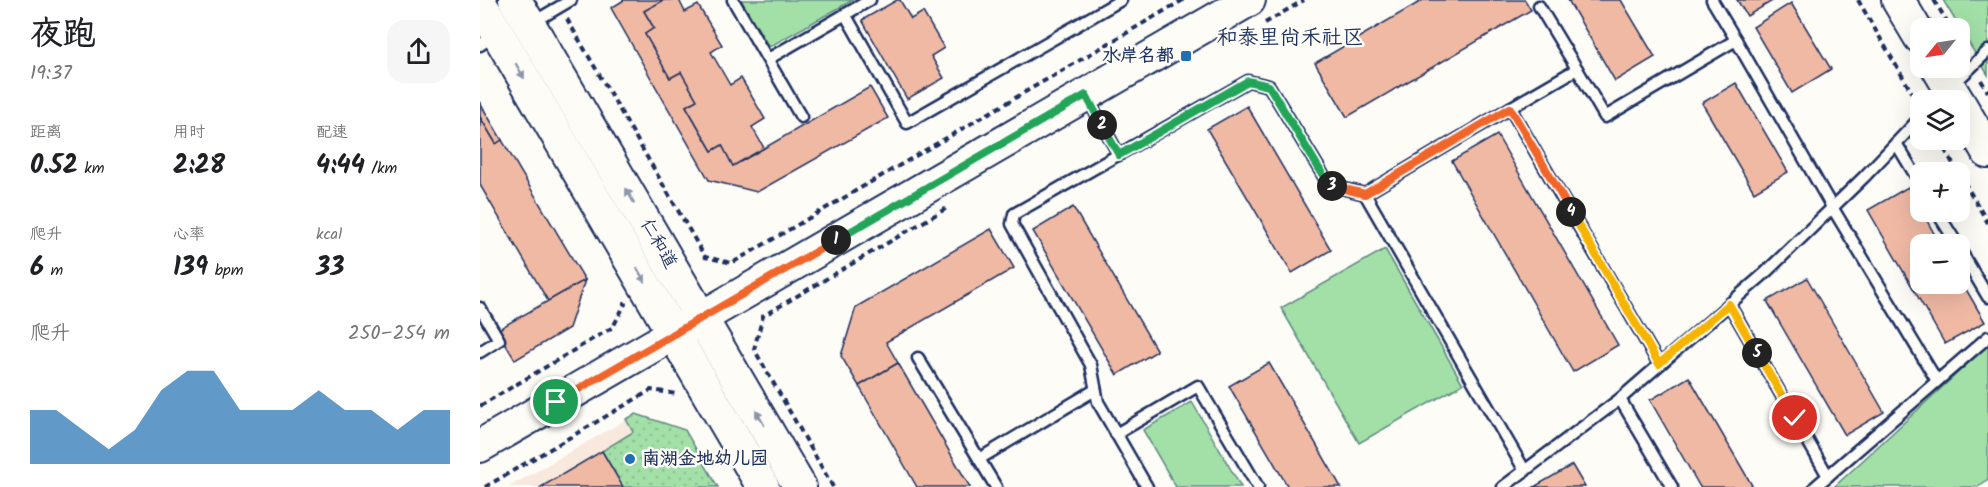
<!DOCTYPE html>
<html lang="zh">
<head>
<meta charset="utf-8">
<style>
	:root { --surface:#fff; --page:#f6f6f6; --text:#202124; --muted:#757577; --accent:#1f6fb2 }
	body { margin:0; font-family:Kalam,"LXGW WenKai TC",sans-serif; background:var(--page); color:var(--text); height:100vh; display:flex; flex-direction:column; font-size:22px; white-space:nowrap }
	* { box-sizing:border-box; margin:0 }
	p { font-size:20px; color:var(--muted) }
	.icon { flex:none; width:33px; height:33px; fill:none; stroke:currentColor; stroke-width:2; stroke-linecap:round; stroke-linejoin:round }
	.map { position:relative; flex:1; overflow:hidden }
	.sheet { display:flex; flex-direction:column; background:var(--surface); width:480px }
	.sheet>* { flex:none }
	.needle { width:39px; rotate:240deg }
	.tools { position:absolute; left:1430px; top:18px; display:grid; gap:12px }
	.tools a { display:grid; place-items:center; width:60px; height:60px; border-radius:12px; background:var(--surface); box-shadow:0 6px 24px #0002; font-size:30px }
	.pin { position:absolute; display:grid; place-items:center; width:51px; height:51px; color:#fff; margin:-26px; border:3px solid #fff; border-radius:50%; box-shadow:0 2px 6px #0007 }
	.km { position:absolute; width:30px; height:30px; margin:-15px; border-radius:50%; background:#222; color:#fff; font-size:16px; line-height:30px; text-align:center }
	.round { display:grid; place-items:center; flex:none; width:63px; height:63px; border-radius:18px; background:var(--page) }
	.head { display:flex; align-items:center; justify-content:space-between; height:102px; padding:0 30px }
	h1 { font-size:33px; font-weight:800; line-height:45px }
	.metrics { display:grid; grid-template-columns:repeat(3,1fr); gap:9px; height:102px; padding:6px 30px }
	.metrics div { display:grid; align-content:center }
	.metrics b { font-size:26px; font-weight:800 }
	.metrics small { font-size:16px; font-weight:400 }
	.metrics p { font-size:16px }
	.chart { height:168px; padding:12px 30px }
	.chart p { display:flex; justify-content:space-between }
	.chart svg { width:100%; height:108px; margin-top:6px; fill:var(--accent); opacity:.7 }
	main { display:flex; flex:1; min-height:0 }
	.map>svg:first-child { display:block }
	.built { fill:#f9e8de }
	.park { fill:url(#park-dots); stroke:#5e8882; stroke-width:1.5 }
	.garden { fill:#a2e0a7; stroke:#5e8882; stroke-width:1.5 }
	.building { fill:#f0b9a4; stroke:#1b2f5e; stroke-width:1.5 }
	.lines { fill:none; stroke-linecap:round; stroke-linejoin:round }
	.lane-casing { stroke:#1b2f5e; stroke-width:15 }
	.secondary-casing { stroke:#1b2f5e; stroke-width:36 }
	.path { stroke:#1b2f5e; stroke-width:4; stroke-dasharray:6 4.5; stroke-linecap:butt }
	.lane { stroke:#fdfcf7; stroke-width:10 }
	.secondary { stroke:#fdfcf7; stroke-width:32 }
	.oneway { fill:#8c96aa }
	.split-1-casing { stroke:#fff; stroke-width:12 }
	.split-2-casing { stroke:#fff; stroke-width:12 }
	.split-3-casing { stroke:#fff; stroke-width:12 }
	.split-4-casing { stroke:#fff; stroke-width:12 }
	.split-5-casing { stroke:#fff; stroke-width:12 }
	.split-6-casing { stroke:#fff; stroke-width:12 }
	.split-1 { stroke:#f0652b; stroke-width:8 }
	.split-2 { stroke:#22a559; stroke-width:8 }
	.split-3 { stroke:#22a559; stroke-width:8 }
	.split-4 { stroke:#f0652b; stroke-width:8 }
	.split-5 { stroke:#f5b400; stroke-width:8 }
	.split-6 { stroke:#f5b400; stroke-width:8 }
	.poi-dot { fill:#1f6fb2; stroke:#fdfcf7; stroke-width:2 }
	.labels { text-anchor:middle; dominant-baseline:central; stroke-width:5; stroke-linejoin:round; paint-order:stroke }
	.poi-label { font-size:18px; font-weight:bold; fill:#1b2f5e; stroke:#fdfcf7; text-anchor:end }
	.street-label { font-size:18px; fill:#1b2f5e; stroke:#fdfcf7 }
	.quarter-label { font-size:21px; fill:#1b2f5e; stroke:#fdfcf7 }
</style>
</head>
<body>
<main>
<section class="sheet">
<div class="head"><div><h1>夜跑</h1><p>19:37</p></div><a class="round"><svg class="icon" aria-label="share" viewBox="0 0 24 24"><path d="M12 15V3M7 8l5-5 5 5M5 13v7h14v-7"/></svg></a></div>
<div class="metrics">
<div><p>距离</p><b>0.52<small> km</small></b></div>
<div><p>用时</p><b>2:28</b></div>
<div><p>配速</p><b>4:44<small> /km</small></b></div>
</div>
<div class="metrics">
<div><p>爬升</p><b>6<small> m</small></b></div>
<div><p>心率</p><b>139<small> bpm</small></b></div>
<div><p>kcal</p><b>33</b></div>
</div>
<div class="chart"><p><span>爬升</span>250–254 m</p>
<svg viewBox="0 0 160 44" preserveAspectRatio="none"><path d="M0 44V22L10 22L20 30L30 38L40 30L50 14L60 6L70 6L80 22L90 22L100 22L110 14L120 22L130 22L140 30L150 22L160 22V44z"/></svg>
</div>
</section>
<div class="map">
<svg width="1508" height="487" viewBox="0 0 1508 487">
	<defs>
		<pattern id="park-dots" width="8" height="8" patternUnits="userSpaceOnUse" patternTransform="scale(1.5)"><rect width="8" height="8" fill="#a2e0a7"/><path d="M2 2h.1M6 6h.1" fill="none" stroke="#8bc092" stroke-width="1.8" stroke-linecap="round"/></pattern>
	</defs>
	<rect width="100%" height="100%" fill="#fdfcf7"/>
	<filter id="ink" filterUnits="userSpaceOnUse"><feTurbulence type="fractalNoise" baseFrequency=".0167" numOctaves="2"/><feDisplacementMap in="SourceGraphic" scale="12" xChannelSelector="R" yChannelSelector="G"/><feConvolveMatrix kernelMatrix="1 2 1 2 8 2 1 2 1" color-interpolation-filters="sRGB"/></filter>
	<g filter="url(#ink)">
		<path class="built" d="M156,414L205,430L238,487H29Z"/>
		<path class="park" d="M156,414L205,430L238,487H143L122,451L153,432L146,419Z"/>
		<g class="garden">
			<path d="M261,0H373L289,47Z"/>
			<path d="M1463,0H1508V75Z"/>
			<path d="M905,249L983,384L879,443L801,308Z"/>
			<path d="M1508,345V479L1498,487H1354Z"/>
			<path d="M712,402L761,487H696L663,430Z"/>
		</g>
		<g class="building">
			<path d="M144,0H184L164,11L174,28L165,34L190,78L201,72L217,100L206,106L232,151L242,145L253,166L390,87L408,118L277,192L229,180L131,8Z"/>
			<path d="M184,0H199L205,12L218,5L242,45L231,52L250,85L261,78L285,119L272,127L284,148L253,166L242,145L232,151L206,106L217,100L201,72L190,78L165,34L174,28L164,11Z"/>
			<path d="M417,0H420L431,19L443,12L464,48L451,56L464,78L427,99L382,20Z"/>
			<path d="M943,0H1045L1051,10L867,117L835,63Z"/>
			<path d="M1088,0H1141L1175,57L1135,81Z"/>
			<path d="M1257,0H1294L1267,16Z"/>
			<path d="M1311,3L1351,69L1312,93L1273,27Z"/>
			<path d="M1256,83L1308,172L1274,192L1222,103Z"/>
			<path d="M0,103L22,140L16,144L0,117Z"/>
			<path d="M767,106L851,250L812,273L727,129Z"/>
			<path d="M0,117L16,144L22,140L105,280L68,301L0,185Z"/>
			<path d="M1017,135L1138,345L1093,372L972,161Z"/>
			<path d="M1428,187L1460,244H1440V284H1479V277L1505,322L1465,344L1388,210Z"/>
			<path d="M593,207L677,351L637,375L553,231Z"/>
			<path d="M511,229L534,268L406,342L418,363L379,386L361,356L376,307Z"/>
			<path d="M1327,278L1404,412L1365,435L1287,301Z"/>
			<path d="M105,280L89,328L35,360L17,330Z"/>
			<path d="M418,363L490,487H437L379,386Z"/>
			<path d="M789,363L861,487H808L749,386Z"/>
			<path d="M1209,377L1273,487H1220L1170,400Z"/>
			<path d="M122,451L143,487H61Z"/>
			<path d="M1092,465L1105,487H1054Z"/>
		</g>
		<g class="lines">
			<g class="lane-casing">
				<g id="lane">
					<path d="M253,0L321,117"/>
					<path d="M1232,0L1256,40"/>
					<path d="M1059,6L1097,69"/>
					<path d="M365,14L427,123L641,0"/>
					<path d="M52,23L91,0"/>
					<path d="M0,45L15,35"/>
					<path d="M288,59L390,0"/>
					<path d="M607,97L639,155"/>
					<path d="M1457,100L1508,51"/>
					<path d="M1030,108L1097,69L1125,117L1256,40L1352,207L1457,381"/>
					<path d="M1416,143L1440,183"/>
					<path d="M885,194L1030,108L1179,364"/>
					<path d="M1457,212L1477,244"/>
					<path d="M1479,248L1508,297"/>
					<path d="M1249,304L1348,476"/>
					<path d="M0,308L19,340L0,352"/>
					<path d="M438,358L516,487"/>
					<path d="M1140,399L1192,487"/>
					<path d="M636,434L718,386L778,487"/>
					<path d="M499,459L615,390"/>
					<path d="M667,487L618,402L611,365L532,224L534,214L768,81L789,86L849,185L885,194L1045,471"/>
					<path d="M1023,487L1140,399L1284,274L1384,177L1440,118"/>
					<path d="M1335,487L1508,337"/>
				</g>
			</g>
			<g class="secondary-casing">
				<g id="secondary">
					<path d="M35,0L320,487"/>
					<path d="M1418,0L1440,37"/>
					<path d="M0,3L283,487"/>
					<path d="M1458,68L1477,100"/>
					<path d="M1479,103L1508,152"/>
					<path d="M0,446L769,0"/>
				</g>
			</g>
			<g class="path">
				<path d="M1378,0L1438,103"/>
				<path d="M1454,0L1471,28"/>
				<path d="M87,19L225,257L252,263L703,0"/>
				<path d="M785,23L824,0"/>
				<path d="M1479,43L1485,53"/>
				<path d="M1501,80L1508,92"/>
				<path d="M1459,140L1478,172"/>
				<path d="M1479,173L1508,223"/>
				<path d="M0,406L133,327L145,304L143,302"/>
				<path d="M5,487L171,390L197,394"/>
				<path d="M353,487L274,349L283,316L467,208"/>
			</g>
			<use href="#lane" class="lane"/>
			<use href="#secondary" class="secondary"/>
		</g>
		<defs><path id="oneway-solid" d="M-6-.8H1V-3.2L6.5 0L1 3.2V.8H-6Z" transform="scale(1.5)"/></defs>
		<g class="oneway">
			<use href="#oneway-solid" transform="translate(40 71) rotate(60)"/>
			<use href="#oneway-solid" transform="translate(150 196) rotate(-120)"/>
			<use href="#oneway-solid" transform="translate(161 275) rotate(60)"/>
			<use href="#oneway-solid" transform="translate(280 418) rotate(-120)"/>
		</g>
	</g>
	<g class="lines" filter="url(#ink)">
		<g class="split-1-casing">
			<path id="split-1" d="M76,402L356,240"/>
		</g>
		<g class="split-2-casing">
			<path id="split-2" d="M356,240L606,95L622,125"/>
		</g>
		<g class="split-3-casing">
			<path id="split-3" d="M622,125L639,155L768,81L789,86L849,185L852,186"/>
		</g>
		<g class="split-4-casing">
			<path id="split-4" d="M852,186L885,194L1030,108L1091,212"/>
		</g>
		<g class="split-5-casing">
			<path id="split-5" d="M1091,212L1179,364L1249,304L1277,353"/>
		</g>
		<g class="split-6-casing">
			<path id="split-6" d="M1277,353L1315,418"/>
		</g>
		<use href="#split-1" class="split-1"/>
		<use href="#split-2" class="split-2"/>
		<use href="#split-3" class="split-3"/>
		<use href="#split-4" class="split-4"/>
		<use href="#split-5" class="split-5"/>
		<use href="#split-6" class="split-6"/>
	</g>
	<g class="poi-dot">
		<rect x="700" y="50" width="12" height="12" rx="3"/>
		<circle cx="150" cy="459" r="6"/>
	</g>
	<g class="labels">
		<g class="poi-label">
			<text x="694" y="56">水岸名都</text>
			<text x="162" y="459" text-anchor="start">南湖金地幼儿园</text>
		</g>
		<g class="street-label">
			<text transform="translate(178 244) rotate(60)">仁和道</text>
		</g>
		<g class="quarter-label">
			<text x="810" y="38">和泰里尚禾社区</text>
		</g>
	</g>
</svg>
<div class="tools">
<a><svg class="needle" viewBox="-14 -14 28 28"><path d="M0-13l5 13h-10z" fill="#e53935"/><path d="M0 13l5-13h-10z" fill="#757577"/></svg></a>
<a><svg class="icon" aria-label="layers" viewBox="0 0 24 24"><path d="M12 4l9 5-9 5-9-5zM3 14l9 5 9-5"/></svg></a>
<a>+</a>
<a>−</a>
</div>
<div class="pin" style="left:76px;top:402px;background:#1e9e55"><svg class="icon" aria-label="arrive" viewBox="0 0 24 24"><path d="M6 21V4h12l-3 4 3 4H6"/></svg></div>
<div class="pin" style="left:1315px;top:418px;background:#d93025"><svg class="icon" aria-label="check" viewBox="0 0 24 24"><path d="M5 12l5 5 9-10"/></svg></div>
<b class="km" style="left:356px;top:240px">1</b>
<b class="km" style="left:622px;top:125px">2</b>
<b class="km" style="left:852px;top:186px">3</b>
<b class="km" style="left:1091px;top:212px">4</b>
<b class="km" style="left:1277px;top:353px">5</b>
</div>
</main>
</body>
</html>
